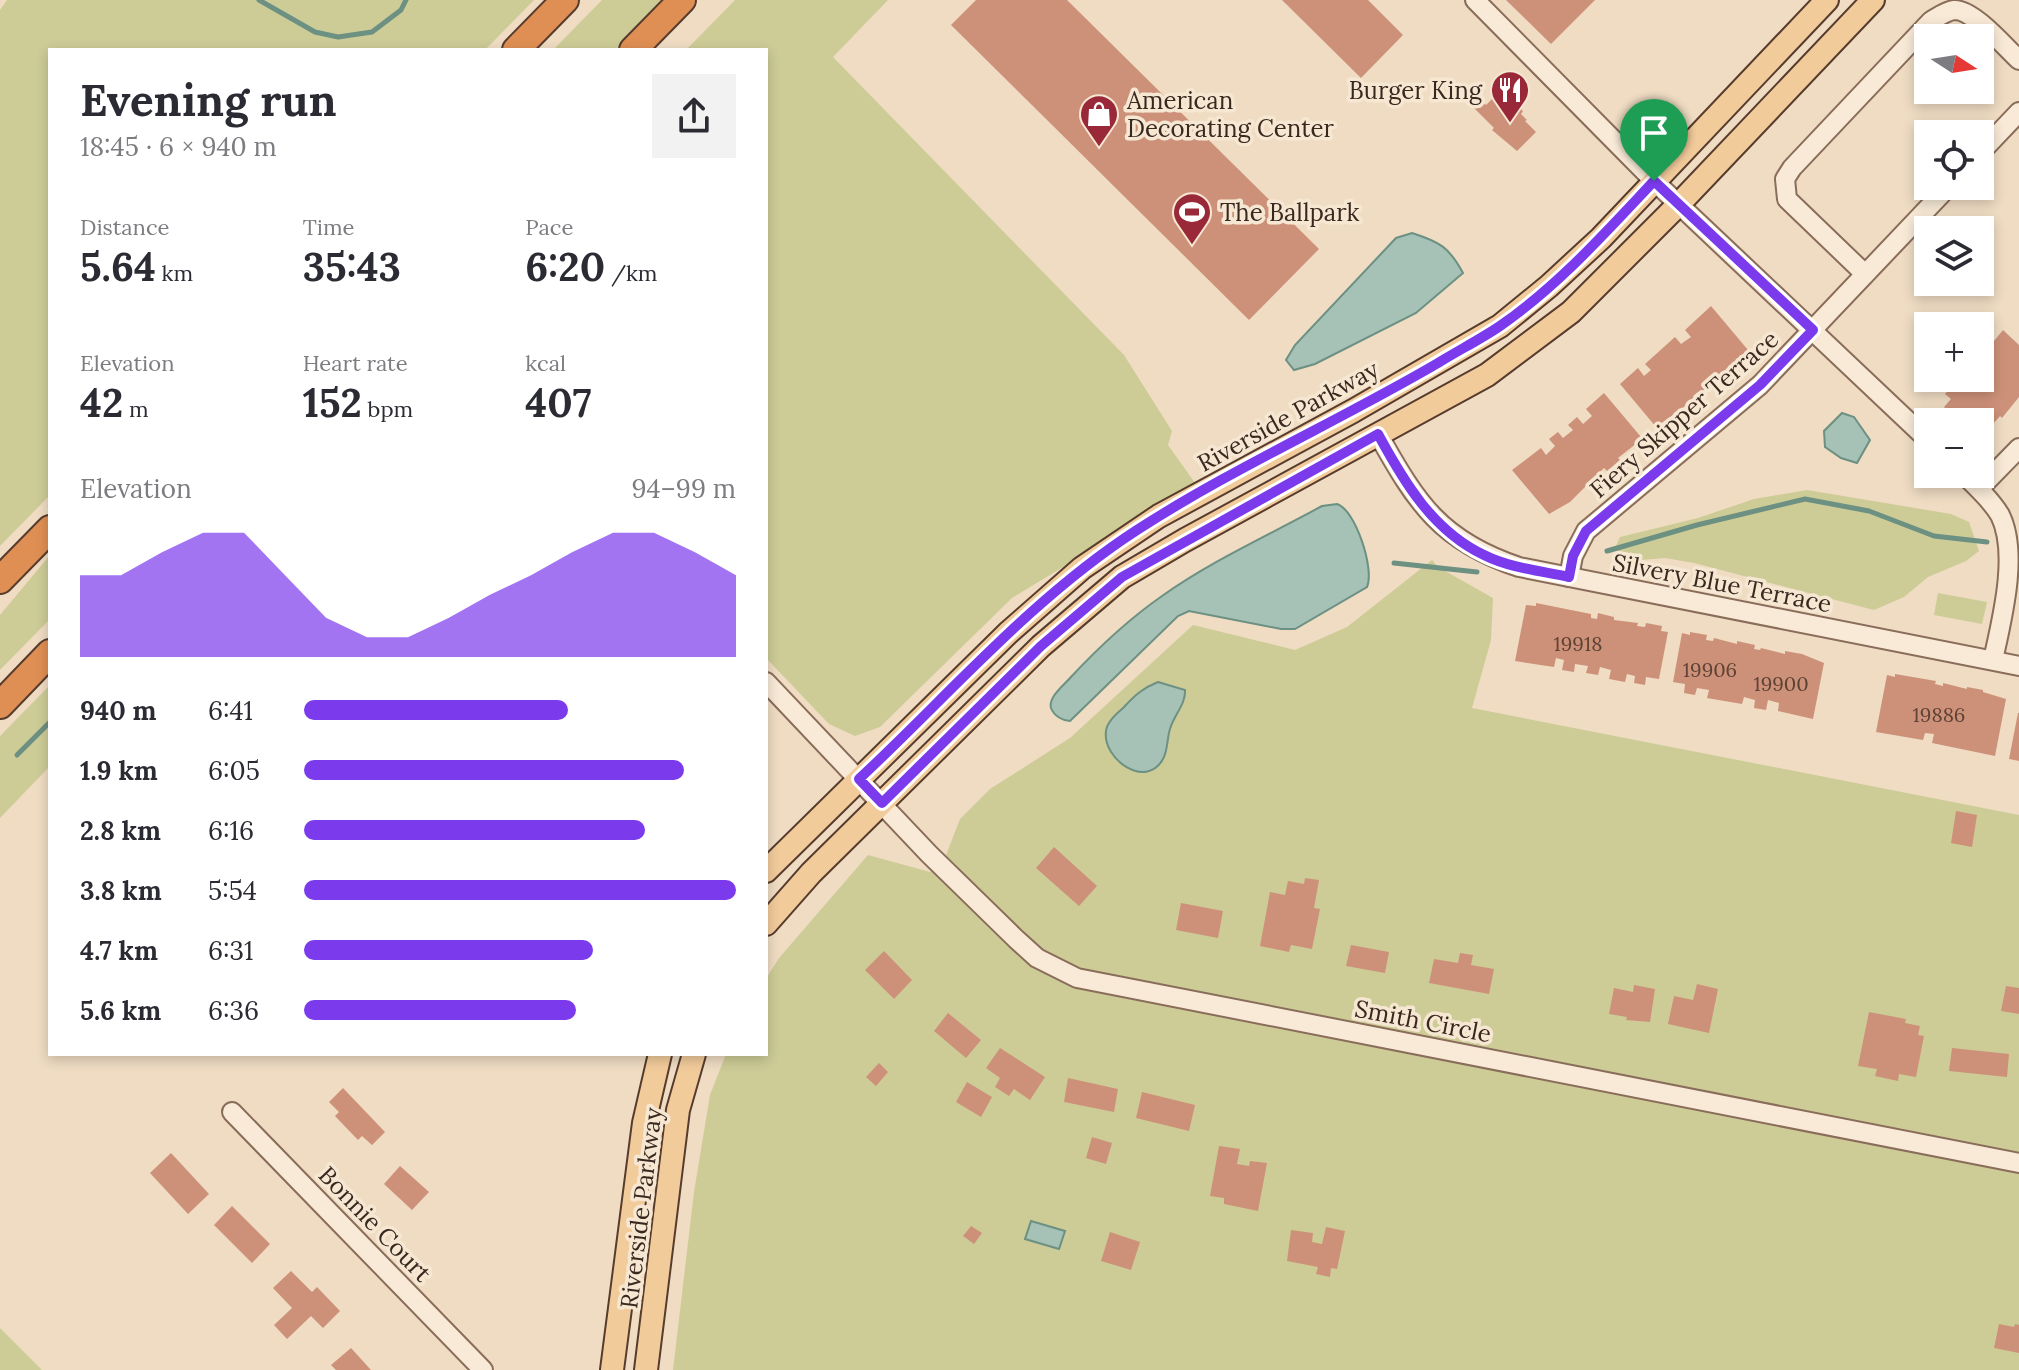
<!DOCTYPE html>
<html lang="en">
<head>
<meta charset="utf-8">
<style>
	:root { --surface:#fff; --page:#f2f2f3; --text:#2b2b33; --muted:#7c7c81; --accent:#7c3aed }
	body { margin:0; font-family:Lora,serif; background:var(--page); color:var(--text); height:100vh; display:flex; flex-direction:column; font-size:30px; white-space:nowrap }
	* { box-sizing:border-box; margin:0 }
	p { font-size:26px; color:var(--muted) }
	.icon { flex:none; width:44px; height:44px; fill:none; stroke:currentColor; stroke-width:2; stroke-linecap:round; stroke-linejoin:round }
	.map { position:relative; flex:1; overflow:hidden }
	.panel { position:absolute; left:48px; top:48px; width:720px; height:1008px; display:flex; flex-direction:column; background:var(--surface); border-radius:0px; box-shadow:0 4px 12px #0003 }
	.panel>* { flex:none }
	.needle { width:52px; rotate:102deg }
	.controls { position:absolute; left:1914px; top:24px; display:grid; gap:16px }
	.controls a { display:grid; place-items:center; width:80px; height:80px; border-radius:0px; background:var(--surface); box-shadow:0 4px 12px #0003; font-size:40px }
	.pin { position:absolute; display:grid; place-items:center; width:68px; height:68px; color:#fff; margin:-82px -34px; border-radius:50% 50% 50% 0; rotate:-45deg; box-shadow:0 0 8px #0007 }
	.pin .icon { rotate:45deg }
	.round { display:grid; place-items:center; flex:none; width:84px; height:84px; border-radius:0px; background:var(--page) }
	.overview { display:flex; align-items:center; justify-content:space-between; height:136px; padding:0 32px }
	h1 { font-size:44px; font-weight:800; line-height:60px }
	.figures { display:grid; grid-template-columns:repeat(3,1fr); gap:12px; height:136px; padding:8px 32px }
	.figures div { display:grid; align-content:center }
	.figures b { font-size:40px; font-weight:800 }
	.figures small { font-size:22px; font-weight:400 }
	.figures p { font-size:22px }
	.chart { height:224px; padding:16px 32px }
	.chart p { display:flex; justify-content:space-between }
	.chart svg { width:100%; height:144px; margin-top:8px; fill:var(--accent); opacity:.7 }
	ul { padding:0 32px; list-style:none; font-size:26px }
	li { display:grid; grid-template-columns:128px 96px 1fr; align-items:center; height:60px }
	li i { height:20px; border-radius:10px; background:var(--accent) }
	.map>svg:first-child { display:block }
	.green { fill:#cdcc97 }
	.water { fill:#a6c1b6; stroke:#6c9082; stroke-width:2 }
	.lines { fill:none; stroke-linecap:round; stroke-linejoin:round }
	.stream { stroke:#6c9082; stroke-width:5 }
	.building { fill:#cd9179 }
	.minor-casing { stroke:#896d5a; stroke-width:22 }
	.major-casing { stroke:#573c2e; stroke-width:26 }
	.highway-casing { stroke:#573c2e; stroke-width:30 }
	.minor { stroke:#f9ead7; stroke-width:18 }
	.major { stroke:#f2cb9b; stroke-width:22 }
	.highway { stroke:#df8f53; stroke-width:26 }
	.route-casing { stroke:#fff; stroke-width:16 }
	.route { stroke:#7c3aed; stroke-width:10 }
	.labels { text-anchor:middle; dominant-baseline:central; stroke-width:7; stroke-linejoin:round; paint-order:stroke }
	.number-label { font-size:20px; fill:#5e4235 }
	.poi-label { font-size:24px; fill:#39281e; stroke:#f6e7d3; text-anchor:start }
	.street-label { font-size:24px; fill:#39281e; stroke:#f6e7d3 }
</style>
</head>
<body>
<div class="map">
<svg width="2019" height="1370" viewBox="0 0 2019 1370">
	<rect width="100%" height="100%" fill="#efdcc3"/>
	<g class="green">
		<path d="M7,0H534L485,50H50V495L0,546V10Z"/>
		<path d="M602,0H664L615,50H553Z"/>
		<path d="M735,0H888L833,57L1124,355L1172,431L1168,445L1195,483L1138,515L1078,558L1012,598L880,727L855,736L829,724L766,658V50H686Z"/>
		<path d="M1807,490L1951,514L1969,522L1979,551L1966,561L1928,577L1904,597L1874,610L1694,563L1665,558L1629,561L1615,548L1620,537L1698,518L1754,499Z"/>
		<path d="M50,555V619L0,670V615Z"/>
		<path d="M1432,560L1438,567L1493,598L1491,640L1472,708L2019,815V1370H673L694,1192L710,1095L726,1054H766V979L779,958L868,855L930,872L945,858L960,819L990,789L1070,738L1193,625L1295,650L1347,627Z"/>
		<path d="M1938,593L1987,602L1982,624L1934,615Z"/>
		<path d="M50,685V766L0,818V736Z"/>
		<path d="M0,1328L42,1370H0Z"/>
	</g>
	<g class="water">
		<path d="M1412,233C1440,242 1449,247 1463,273L1416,313L1315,364L1294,370L1286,360L1295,345L1396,238Z"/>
		<path d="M1842,413L1854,417L1870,440L1857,463L1841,458L1825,447L1824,431Z"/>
		<path d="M1337,504C1355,509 1375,569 1367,587L1295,629H1281L1189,611L1178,616L1070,721C1063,721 1054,716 1051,708C1048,697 1064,685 1070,678C1097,649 1129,619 1162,596C1211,561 1269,535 1322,506Z"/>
		<path d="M1158,682L1185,690C1186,704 1174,715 1170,729C1167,738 1168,750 1163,759C1146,790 1102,759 1106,731C1107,721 1118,713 1124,707C1135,695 1143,688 1158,682Z"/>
		<path d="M1031,1221L1065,1231L1059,1249L1025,1239Z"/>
	</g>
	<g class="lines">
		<g class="stream">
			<path d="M259,0L315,32L338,37L372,32L401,10L406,0"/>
			<path d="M1607,551L1697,525L1805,499L1869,511L1934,536L1987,542"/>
			<path d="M1394,563L1477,572"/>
			<path d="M17,755L50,722"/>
		</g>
	</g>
	<g class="building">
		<path d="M976,0H1067L1319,249L1249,320L951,25Z"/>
		<path d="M1282,0H1368L1403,35L1361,78Z"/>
		<path d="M1506,0H1595L1551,44Z"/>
		<path d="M1497,94L1512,107L1515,104L1523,111L1521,114L1527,120L1525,121L1536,132L1517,151L1492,130L1494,128L1474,108L1481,101L1486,105Z"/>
		<path d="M1711,306L1748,350L1719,379L1718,377L1700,394L1698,392L1693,396L1695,399L1656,427L1620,384L1638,368L1644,376L1651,370L1645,364L1675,337L1681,344L1691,337L1685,330Z"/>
		<path d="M2003,330L2019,345V397L2002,418L2000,416L1985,433L1980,432V422H1961L1944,407L1951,399L1945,394L1955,383L1960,387L1969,378H1980V369L1983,365L1980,358Z"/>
		<path d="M1604,393L1641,437L1636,441L1637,443L1618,458L1620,460L1607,471L1604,468L1570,502L1549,514L1512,470L1541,448L1546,455L1555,446L1549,439L1558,432L1563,438L1573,430L1568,425L1577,417L1583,424L1592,416L1586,409Z"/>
		<path d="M1536,603L1591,614V618L1597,619L1598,613L1614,617V620L1638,623L1637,626L1645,627L1646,623L1662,626L1661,631L1668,632L1659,679L1646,677L1645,685L1634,683L1635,676L1627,674L1625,682L1609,679L1611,670L1600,667L1598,675L1586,673L1588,666L1575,664L1574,672L1562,670L1564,660L1556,658L1554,667L1515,661L1526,605L1536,606Z"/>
		<path d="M1690,632L1707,635L1706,640L1713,641L1714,638L1737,644V641L1755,645L1754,649L1760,650L1761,648L1785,654V651L1802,654L1824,663L1813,719L1778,711L1779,703L1768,700L1766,710L1754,708L1755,700L1744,697L1742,704L1707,698L1709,690L1697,688L1695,695L1684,693L1685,684L1673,682L1682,633L1690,635Z"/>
		<path d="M1895,674L1936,681L1935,684L1943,686V683L1967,689V687L1983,690V692L2006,699L1995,756L1932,743L1934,734L1925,733L1923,740L1876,732L1887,675L1895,677Z"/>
		<path d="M2018,713H2019V761L2009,759Z"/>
		<path d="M1956,811L1977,815L1972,847L1951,843Z"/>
		<path d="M1054,847L1097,886L1079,906L1036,868Z"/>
		<path d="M1305,878L1319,880L1314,908L1320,909L1312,949L1291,945L1289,952L1260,946L1270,892L1285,895L1288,881L1304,884Z"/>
		<path d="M1181,903L1223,911L1218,938L1176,930Z"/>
		<path d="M1351,945L1389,952L1385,973L1346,966Z"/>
		<path d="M884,951L912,980L894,999L865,970Z"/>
		<path d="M1460,953L1473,955L1471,965L1494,969L1489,994L1429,983L1434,959L1458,963Z"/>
		<path d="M1697,984L1718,989L1709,1033L1668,1024L1674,996L1693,1000Z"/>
		<path d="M1634,985L1655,989L1650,1022L1626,1020L1627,1017L1609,1014L1614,988L1633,992Z"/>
		<path d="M2006,986L2019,988V1014L2001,1011Z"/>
		<path d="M1869,1012L1906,1019L1905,1023L1920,1026L1918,1035L1924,1036L1916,1077L1899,1074L1898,1081L1875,1076L1877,1069L1858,1066Z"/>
		<path d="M948,1013L981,1040L966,1058L934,1031Z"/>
		<path d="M1000,1048L1045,1077L1030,1100L1014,1089L1009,1096L995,1087L1000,1078L986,1068Z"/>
		<path d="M1952,1048L2009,1054L2007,1077L1949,1071Z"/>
		<path d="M879,1063L888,1072L876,1086L866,1077Z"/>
		<path d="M1068,1078L1118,1089L1114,1112L1064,1102Z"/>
		<path d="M967,1082L992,1097L981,1117L956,1102Z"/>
		<path d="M343,1088L385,1132L372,1145L362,1136L358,1140L335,1116L339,1112L329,1102Z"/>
		<path d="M1142,1092L1195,1105L1189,1131L1136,1118Z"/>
		<path d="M1092,1137L1112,1143L1106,1164L1086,1158Z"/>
		<path d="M1219,1146L1240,1149L1237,1164L1249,1166L1250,1161L1267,1163L1258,1211L1224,1204V1198L1210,1196Z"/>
		<path d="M171,1153L209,1194L188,1214L150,1173Z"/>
		<path d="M400,1166L429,1192L412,1210L384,1184Z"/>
		<path d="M232,1206L270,1244L252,1263L214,1225Z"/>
		<path d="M971,1226L982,1233L974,1244L963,1236Z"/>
		<path d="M1326,1227L1345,1231L1337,1269L1331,1268L1330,1277L1316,1274L1318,1267L1287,1261L1291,1230L1313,1233L1312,1242L1322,1244Z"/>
		<path d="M1110,1232L1140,1242L1131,1270L1101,1261Z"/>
		<path d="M291,1271L312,1292L317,1287L340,1311L323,1328L311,1316L287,1339L274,1325L292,1308L273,1288Z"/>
		<path d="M1999,1324L2014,1327L2015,1324L2019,1325V1353L1994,1348Z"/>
		<path d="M351,1348L371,1370H336L331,1365Z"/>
	</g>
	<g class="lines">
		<g class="minor-casing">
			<g id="minor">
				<path d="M1475,0L1654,181L1928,440"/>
				<path d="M1980,153L2019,112"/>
				<path d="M1865,274L1787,199L1785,179L1792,168L1931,21C1938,17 1946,11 1954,10C1973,9 2005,47 2019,60"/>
				<path d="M1378,434C1417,504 1441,541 1519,567L2019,666"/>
				<path d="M1963,474C1976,486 1991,500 2000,515C2019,553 2002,619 1993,660"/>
				<path d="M1979,489L2019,448"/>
				<path d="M1569,577L1573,556L1586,531L1760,385L1949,186"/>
				<path d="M766,682L929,854L1016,939L1037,958L1077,978L2019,1163"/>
				<path d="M232,1112L483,1370"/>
			</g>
		</g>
		<g class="major-casing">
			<g id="major">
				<path d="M766,871L1008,633L1082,568L1159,516L1353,411L1500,326L1549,286L1601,238L1827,0"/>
				<path d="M766,924L811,873L1041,646L1122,577L1185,540L1487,375L1571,312L1678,205L1873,0"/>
				<path d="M612,1370L644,1123L660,1054"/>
				<path d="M646,1370L678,1110L694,1054"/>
			</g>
		</g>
		<g class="highway-casing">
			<g id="highway">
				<path d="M516,50L565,0"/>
				<path d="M633,50L682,0"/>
				<path d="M0,580L50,529"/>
				<path d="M0,705L50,653"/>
			</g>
		</g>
		<use href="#minor" class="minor"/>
		<use href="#major" class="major"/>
		<use href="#highway" class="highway"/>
	</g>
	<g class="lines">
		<g class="route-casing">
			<path id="route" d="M1654,181L1813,330L1760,385L1586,531L1573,556L1569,577C1541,571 1510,568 1484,555C1433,531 1404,482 1378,434L1122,577L1041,646L882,803L859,779C950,694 1032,598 1137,530C1233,468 1339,421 1438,363C1459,350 1481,339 1500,326C1558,286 1606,232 1654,181Z"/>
		</g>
		<use href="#route" class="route"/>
	</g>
	<defs>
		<g id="restaurant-pin" transform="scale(2)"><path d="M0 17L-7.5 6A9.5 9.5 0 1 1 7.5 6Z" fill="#992939" stroke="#f6e7d3"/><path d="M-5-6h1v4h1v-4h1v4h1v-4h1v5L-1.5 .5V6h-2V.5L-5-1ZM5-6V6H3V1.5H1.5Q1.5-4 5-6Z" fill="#fff"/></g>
		<g id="shop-pin" transform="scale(2)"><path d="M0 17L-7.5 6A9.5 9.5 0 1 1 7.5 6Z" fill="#992939" stroke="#f6e7d3"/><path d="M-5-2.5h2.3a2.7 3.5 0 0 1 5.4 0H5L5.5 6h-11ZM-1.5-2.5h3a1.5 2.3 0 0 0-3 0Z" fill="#fff"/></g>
		<g id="stadium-pin" transform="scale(2)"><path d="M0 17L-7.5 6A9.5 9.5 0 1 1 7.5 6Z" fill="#992939" stroke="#f6e7d3"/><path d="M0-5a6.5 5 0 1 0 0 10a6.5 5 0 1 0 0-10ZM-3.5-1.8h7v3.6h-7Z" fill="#fff"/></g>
	</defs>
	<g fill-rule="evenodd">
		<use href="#restaurant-pin" x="1510" y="90"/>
		<use href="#shop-pin" x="1099" y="114"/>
		<use href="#stadium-pin" x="1192" y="212"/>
	</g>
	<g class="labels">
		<g class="number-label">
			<text x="1578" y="643">19918</text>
			<text x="1710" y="669">19906</text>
			<text x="1781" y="683">19900</text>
			<text x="1939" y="714">19886</text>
		</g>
		<g class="poi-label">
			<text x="1482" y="90" text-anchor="end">Burger King</text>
			<text x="1127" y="100">American<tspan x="1127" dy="28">Decorating Center</tspan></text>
			<text x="1220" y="212">The Ballpark</text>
		</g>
		<g class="street-label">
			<text transform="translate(1684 414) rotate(-41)">Fiery Skipper Terrace</text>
			<text transform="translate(1288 416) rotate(-29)">Riverside Parkway</text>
			<text transform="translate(1722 583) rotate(11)">Silvery Blue Terrace</text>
			<text transform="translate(1423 1021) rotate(11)">Smith Circle</text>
			<text transform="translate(641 1208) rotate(-83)">Riverside Parkway</text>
			<text transform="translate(375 1224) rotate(46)">Bonnie Court</text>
		</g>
	</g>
</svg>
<div class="controls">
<a><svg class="needle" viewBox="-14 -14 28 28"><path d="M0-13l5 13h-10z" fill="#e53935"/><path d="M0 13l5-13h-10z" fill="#7c7c81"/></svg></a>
<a><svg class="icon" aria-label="locate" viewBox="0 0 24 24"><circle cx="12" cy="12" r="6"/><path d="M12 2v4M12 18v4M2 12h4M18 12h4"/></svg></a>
<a><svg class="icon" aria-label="layers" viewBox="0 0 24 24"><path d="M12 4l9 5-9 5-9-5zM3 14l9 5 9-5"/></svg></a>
<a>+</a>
<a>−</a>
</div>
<div class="pin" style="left:1654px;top:181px;background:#1e9e55"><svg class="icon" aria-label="arrive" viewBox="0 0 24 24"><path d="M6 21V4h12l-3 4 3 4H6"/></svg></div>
<section class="panel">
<div class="overview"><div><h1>Evening run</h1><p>18:45 · 6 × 940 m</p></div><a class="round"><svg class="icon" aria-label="share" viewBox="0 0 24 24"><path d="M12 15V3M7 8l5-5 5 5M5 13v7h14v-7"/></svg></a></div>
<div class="figures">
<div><p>Distance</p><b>5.64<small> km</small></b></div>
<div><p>Time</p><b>35:43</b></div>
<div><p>Pace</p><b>6:20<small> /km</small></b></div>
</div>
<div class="figures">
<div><p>Elevation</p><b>42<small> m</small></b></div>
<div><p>Heart rate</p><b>152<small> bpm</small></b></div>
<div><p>kcal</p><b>407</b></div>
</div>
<div class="chart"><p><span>Elevation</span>94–99 m</p>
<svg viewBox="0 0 160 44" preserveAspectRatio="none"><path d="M0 44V19L10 19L20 12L30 6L40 6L50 19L60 32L70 38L80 38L90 32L100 25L110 19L120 12L130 6L140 6L150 12L160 19V44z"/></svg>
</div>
<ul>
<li><b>940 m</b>6:41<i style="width:61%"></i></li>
<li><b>1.9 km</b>6:05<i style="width:88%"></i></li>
<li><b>2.8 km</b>6:16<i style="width:79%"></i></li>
<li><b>3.8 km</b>5:54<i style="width:100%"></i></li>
<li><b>4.7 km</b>6:31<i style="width:67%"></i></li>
<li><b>5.6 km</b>6:36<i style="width:63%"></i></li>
</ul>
</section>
</div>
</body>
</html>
